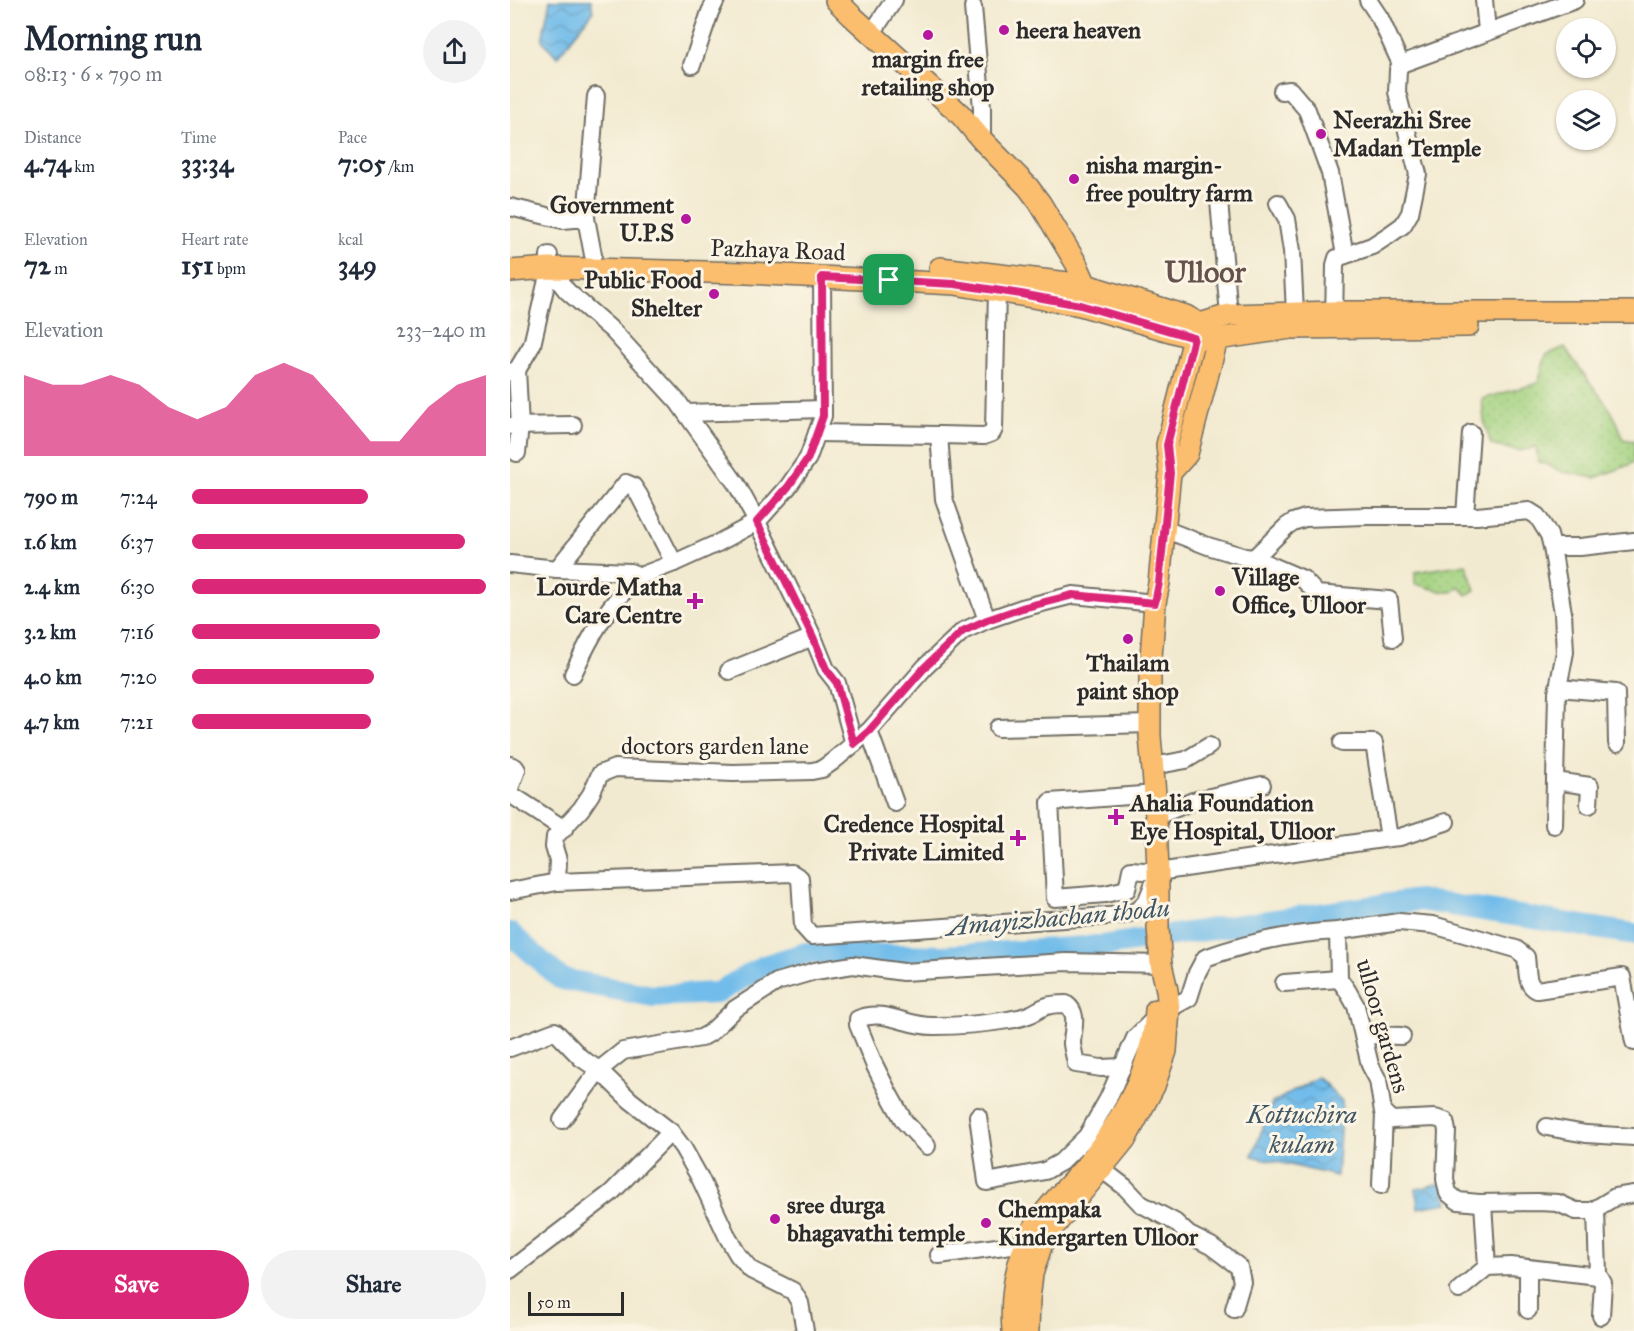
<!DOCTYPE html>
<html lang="en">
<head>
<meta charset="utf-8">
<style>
	:root { --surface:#fff; --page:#f2f2f3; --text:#1f2937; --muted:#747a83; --accent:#db2777 }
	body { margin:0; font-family:"IM FELL Great Primer",serif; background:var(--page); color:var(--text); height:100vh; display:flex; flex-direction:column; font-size:22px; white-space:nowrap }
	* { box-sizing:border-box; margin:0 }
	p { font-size:20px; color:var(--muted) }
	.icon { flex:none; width:33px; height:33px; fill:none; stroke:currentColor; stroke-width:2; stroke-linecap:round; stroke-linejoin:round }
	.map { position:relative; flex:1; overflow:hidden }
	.side { display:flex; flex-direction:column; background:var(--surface); width:510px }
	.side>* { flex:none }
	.tools { position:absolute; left:1046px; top:18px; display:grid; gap:12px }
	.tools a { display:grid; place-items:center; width:60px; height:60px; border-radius:50%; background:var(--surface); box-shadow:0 2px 4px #0004; font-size:30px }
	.scale { position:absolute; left:18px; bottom:15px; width:96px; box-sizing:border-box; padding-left:6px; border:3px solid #2b2b2b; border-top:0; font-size:16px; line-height:21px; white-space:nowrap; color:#2b2b2b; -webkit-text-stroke:4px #fcf5e5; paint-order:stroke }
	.pin { position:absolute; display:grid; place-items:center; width:51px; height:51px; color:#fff; margin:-26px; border-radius:12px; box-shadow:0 3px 9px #0006 }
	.round { display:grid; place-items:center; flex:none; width:63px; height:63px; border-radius:32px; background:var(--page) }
	.headline { display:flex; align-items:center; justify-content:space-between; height:102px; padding:0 24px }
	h1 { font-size:33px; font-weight:700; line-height:45px }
	.figures { display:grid; grid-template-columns:repeat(3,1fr); gap:9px; height:102px; padding:6px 24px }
	.figures div { display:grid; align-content:center }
	.figures b { font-size:26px; font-weight:700 }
	.figures small { font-size:16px; font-weight:400 }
	.figures p { font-size:16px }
	.chart { height:168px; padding:12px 24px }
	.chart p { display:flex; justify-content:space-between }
	.chart svg { width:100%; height:108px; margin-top:6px; fill:var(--accent); opacity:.7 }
	.primary-button { display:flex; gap:12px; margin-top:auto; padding:12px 24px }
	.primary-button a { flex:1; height:69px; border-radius:36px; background:var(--accent); color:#fff; font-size:24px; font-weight:700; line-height:69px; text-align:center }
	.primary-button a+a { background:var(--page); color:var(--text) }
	ul { padding:0 24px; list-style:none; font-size:20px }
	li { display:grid; grid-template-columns:96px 72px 1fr; align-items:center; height:45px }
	li i { height:15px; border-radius:8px; background:var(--accent) }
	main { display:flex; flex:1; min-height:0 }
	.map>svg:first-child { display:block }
	.grass { fill:url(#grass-dots); stroke:#677e56; stroke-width:1.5 }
	.water { fill:url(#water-waves); stroke:#4e748a; stroke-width:1.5 }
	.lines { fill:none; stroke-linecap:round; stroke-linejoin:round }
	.river { stroke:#71bcea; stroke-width:22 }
	.minor-casing { stroke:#716e65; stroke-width:20 }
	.major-casing { stroke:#716e65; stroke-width:24 }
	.minor { stroke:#fff; stroke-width:16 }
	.major { stroke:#fbbd6e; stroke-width:21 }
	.route-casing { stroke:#fff; stroke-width:12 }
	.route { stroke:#db2777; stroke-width:8 }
	.poi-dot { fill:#b5179e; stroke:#fcf5e5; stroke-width:2 }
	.labels { text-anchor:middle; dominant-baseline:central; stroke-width:6; stroke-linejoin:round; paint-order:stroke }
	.poi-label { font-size:24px; font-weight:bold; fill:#2b2b2b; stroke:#fcf5e5; text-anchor:start }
	.street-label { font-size:24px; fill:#2b2b2b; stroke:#fcf5e5 }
	.water-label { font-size:26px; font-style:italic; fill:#405664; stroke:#fcf5e5 }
	.district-label { font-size:30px; font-weight:bold; fill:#65524d; stroke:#fcf5e5 }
</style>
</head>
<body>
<main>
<section class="side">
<div class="headline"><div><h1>Morning run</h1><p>08:13 · 6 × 790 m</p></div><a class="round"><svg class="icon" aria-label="share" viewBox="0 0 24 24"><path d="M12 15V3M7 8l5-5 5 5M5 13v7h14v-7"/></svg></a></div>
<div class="figures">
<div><p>Distance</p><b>4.74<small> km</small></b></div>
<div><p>Time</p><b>33:34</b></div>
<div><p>Pace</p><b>7:05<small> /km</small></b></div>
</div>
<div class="figures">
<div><p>Elevation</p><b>72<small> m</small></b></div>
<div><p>Heart rate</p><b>151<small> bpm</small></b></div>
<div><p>kcal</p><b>349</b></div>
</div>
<div class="chart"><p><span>Elevation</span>233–240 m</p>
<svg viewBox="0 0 160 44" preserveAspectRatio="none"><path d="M0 44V11L10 15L20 15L30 11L40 15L50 24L60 29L70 24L80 11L90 6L100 11L110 24L120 38L130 38L140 24L150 15L160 11V44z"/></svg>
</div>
<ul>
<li><b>790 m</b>7:24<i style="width:60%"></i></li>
<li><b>1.6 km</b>6:37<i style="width:93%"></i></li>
<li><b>2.4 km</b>6:30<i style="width:100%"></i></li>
<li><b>3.2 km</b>7:16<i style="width:64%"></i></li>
<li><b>4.0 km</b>7:20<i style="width:62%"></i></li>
<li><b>4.7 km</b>7:21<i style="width:61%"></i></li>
</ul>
<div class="primary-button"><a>Save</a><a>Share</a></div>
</section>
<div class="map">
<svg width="1124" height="1331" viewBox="0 0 1124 1331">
	<defs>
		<pattern id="grass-dots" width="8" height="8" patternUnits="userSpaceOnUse" patternTransform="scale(1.5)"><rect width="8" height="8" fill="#a3d280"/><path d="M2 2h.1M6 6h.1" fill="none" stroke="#8cb46f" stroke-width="1.8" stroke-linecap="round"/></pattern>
		<pattern id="water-waves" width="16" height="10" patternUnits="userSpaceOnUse" patternTransform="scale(1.5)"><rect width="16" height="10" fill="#71bcea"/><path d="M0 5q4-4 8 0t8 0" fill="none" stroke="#5d99be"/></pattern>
	</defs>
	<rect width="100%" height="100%" fill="#fcf5e5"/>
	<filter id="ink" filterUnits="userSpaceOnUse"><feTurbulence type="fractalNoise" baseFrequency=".0167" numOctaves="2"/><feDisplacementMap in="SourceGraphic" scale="12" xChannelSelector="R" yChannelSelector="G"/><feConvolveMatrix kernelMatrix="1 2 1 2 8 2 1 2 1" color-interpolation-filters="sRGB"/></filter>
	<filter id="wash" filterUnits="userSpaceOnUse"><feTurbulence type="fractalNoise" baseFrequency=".008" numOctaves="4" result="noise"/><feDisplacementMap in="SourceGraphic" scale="24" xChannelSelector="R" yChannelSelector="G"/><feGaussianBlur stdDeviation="1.35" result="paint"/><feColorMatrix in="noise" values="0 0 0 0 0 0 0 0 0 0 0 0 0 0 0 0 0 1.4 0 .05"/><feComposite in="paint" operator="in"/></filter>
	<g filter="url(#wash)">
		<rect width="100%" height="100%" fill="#f2ead0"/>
		<g class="grass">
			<path d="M1055,347C1063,359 1071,371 1080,382C1095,403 1106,413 1113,439L1124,441V461L1119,465L1085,478L1053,472L1028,461L1026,447L1010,451L981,445L974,421L972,399L1028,383L1036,355Z"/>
			<path d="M956,564L965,590L957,595L949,586L943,592H934L905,584V572Z"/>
		</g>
		<g class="water">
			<path d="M40,0H81L83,12L47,57L32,40Z"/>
			<path d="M808,1077L832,1101L827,1176L742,1156L762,1103Z"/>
			<path d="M932,1183L938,1203L908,1208L906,1189Z"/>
		</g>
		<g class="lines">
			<path class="river" d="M0,933L51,979L143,996L207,993L254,966L296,953L433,956L591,946L722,926L909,900L1124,934"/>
		</g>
	</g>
	<g filter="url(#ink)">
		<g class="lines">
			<g class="minor-casing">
				<g id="minor">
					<path d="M858,0L870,18L891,64"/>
					<path d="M974,0L977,31"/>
					<path d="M463,7L472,108V140"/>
					<path d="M362,33L384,0"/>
					<path d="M182,65L200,12L206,0"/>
					<path d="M772,91L780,90L797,110L820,173L835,255"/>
					<path d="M709,201L719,315"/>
					<path d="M768,203L777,219L782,251L785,313"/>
					<path d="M0,207L53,220L76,218L83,255"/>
					<path d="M76,218L86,96"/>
					<path d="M39,268L57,291L103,331L168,402L227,485L247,522L303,637L316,669L327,683L344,744"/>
					<path d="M824,323L825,265L827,258L862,246L879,235L893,225L900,213L908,174L887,92L888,70L891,64L1065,0"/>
					<path d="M0,372L7,370L22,345L36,284L39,268V255"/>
					<path d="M176,413L313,409"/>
					<path d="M1,426L63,425"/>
					<path d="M307,433L429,435"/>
					<path d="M7,453L10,426L7,370"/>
					<path d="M955,516L961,433"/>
					<path d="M654,529L698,546L735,557L744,558L793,579L807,594L879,600L883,638"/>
					<path d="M1042,547L1053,613L1055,652L1047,693L1044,825"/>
					<path d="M744,558L777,526L783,522L795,518L856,516H967L1019,511L1027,516L1031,522L1039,535L1042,547H1070L1124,541"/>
					<path d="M0,564L47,569L120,572L130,576L164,563L208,543L247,522L278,487L298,458L313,416L312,277"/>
					<path d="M47,569L116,483L123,486L129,495L164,563"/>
					<path d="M477,620L434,499L429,435L474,436L482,433L484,429L487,290"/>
					<path d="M219,671L303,637"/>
					<path d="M63,674C80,637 98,603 130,576"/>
					<path d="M1048,688L1106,693L1107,743"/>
					<path d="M488,728L640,724"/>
					<path d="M359,731L385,803"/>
					<path d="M832,743H864L879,838"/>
					<path d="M0,765L5,767L7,770L0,788"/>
					<path d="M643,766L676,760L699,746"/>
					<path d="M1045,781L1080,786L1079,805"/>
					<path d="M0,794L54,829"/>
					<path d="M645,794L540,802L545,898L595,894L617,889L621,870L648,872L879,838L890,837L936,822"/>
					<path d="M645,817L683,801L752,785"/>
					<path d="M47,882L282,873L290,878L293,926L302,936L613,915L629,910L637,900L646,878"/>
					<path d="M0,891L47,882L48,860L44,847L45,837L71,809L81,794L90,774L105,768L223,773L302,771L312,769L322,762L359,731L415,667L453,631L477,620L512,608L563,595L645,603"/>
					<path d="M828,931L889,922L923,925L1006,949L1016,957C1018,969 1015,985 1027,990L1112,977L1124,1042"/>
					<path d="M774,983L829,979"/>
					<path d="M659,1009L679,998L687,973L695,958C739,942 781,933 828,931L829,979L837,990L846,1006L860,1065L868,1080L873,1112L881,1120L925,1118L935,1121L937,1131L935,1179L938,1193L948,1201L969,1203L1029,1202L1048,1203L1066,1211H1082L1105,1197L1124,1194"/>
					<path d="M853,1035L892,1036"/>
					<path d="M0,1048L45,1031L71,1058L89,1070L120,1100L161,1132"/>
					<path d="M468,1116L477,1182L535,1171L551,1162L577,1136L598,1099L625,1038L646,1017"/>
					<path d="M52,1120L89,1070L113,1051L191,1038L200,1033L225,1009L267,982L305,971L343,965L393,972L556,962L651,964"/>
					<path d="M1037,1127L1076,1134L1124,1137"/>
					<path d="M417,1146L394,1121L380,1096L364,1064L348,1025V1019C376,1008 396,1027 424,1026C449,1026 474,1024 498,1020C506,1019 514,1017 521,1014C526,1012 532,1007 537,1006C543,1004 550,1004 556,1004C570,1014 562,1029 562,1044C563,1051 565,1057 566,1064L591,1068L613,1067"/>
					<path d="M590,1168L615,1187L631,1204L665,1222L679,1235L701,1246L729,1267L732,1282L724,1309"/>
					<path d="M871,1185L874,1114"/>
					<path d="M973,1203L977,1267"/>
					<path d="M1086,1210L1088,1274L1093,1283L1091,1316"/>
					<path d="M429,1255L501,1245L519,1240"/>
					<path d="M1018,1268V1310"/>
					<path d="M0,1270L101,1193L161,1132L173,1148L190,1178L218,1238L228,1255L241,1270L283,1291L290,1303L295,1331"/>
					<path d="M949,1290L977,1267L1001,1266L1088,1276"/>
				</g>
			</g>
			<g class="major-casing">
				<g id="major">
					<path d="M326,0L342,16L450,114L472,140L518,187L530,203L566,263L576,285L573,295"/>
					<path d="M430,268L576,285L676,316L690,324L700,332"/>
					<path d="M0,271L39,268L237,273L445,284L570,305L684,338L707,339L781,328L958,326"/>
					<path d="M660,473L677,454L707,339"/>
					<path d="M503,1331C500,1293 507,1254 528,1221C542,1201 560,1185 576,1166C611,1121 643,1069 646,1010"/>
					<path d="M518,1331L519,1299L522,1274L533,1240L616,1138L644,1086L656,1051L659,1009L657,990L651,964L648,928V872L645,794L640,736V671L645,603L649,583L660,473L657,445L684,338L690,324L719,315L824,312H1124"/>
				</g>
			</g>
			<use href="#minor" class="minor"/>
			<use href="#major" class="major"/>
		</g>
	</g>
	<g class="lines" filter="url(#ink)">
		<g class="route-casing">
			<path id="route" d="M312,277L445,284L511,294L570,305L684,338L657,445L660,473L649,583L645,603L563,595L512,608L477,620L453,631L415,667L359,731L344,744L327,683L316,669L303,637L247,522L278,487L298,458L313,416Z"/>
		</g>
		<use href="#route" class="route"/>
	</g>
	<g class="poi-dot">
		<circle cx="494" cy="30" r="6"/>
		<circle cx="418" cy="35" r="6"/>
		<circle cx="811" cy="134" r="6"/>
		<circle cx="564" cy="179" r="6"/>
		<circle cx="176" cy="219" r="6"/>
		<circle cx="204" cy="294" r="6"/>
		<circle cx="710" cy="591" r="6"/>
		<path d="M182 592h6v6h6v6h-6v6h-6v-6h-6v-6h6z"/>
		<circle cx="618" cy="639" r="6"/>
		<path d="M603 808h6v6h6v6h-6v6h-6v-6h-6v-6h6z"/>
		<path d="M505 829h6v6h6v6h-6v6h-6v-6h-6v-6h6z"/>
		<circle cx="265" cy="1219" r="6"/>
		<circle cx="476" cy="1223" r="6"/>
	</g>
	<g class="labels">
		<g class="poi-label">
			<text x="506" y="30">heera heaven</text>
			<text x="418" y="59" text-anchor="middle">margin free<tspan x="418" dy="28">retailing shop</tspan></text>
			<text x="823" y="120">Neerazhi Sree<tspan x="823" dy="28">Madan Temple</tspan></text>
			<text x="576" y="165">nisha margin-<tspan x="576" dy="28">free poultry farm</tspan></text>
			<text x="164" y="205" text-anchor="end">Government<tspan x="164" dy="28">U.P.S</tspan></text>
			<text x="192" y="280" text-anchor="end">Public Food<tspan x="192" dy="28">Shelter</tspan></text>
			<text x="722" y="577">Village<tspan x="722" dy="28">Office, Ulloor</tspan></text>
			<text x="172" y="587" text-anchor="end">Lourde Matha<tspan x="172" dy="28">Care Centre</tspan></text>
			<text x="618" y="663" text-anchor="middle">Thailam<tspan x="618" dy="28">paint shop</tspan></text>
			<text x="620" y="803">Ahalia Foundation<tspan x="620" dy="28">Eye Hospital, Ulloor</tspan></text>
			<text x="494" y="824" text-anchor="end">Credence Hospital<tspan x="494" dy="28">Private Limited</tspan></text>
			<text x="277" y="1205">sree durga<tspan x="277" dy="28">bhagavathi temple</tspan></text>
			<text x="488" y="1209">Chempaka<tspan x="488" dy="28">Kindergarten Ulloor</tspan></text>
		</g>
		<g class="street-label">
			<text transform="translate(268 250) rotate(2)">Pazhaya Road</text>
			<text x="205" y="746">doctors garden lane</text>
			<text transform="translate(873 1026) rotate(74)">ulloor gardens</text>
		</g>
		<g class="water-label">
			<text transform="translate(548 917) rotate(-5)">Amayizhachan thodu</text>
			<text x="792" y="1114">Kottuchira<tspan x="792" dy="30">kulam</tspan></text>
		</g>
		<g class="district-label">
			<text x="695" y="272">Ulloor</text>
		</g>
	</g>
</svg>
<div class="tools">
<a><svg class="icon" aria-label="locate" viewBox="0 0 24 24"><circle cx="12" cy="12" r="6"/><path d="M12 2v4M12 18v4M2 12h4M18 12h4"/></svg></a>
<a><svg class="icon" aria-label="layers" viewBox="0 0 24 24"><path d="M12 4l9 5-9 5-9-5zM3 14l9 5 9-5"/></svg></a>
</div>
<div class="scale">50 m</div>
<div class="pin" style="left:379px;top:280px;background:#1e9e55"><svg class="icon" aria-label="arrive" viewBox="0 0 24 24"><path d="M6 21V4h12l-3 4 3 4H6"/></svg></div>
</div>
</main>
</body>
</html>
